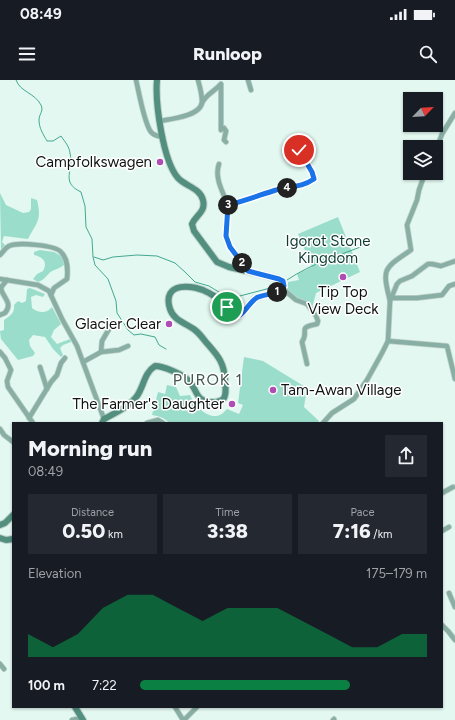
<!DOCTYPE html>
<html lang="en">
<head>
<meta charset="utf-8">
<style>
	:root { --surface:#171b24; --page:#242831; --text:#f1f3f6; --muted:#9ea1a6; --accent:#0b8043 }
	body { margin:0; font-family:Figtree,sans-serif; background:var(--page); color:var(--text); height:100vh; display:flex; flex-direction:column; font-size:15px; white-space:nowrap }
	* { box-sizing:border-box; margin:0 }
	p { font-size:13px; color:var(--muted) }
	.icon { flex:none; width:22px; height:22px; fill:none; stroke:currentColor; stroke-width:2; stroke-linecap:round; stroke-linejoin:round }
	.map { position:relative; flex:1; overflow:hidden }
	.panel { position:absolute; left:12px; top:342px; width:431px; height:286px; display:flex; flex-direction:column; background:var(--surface); border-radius:0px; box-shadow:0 1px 3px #0004 }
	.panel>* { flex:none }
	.needle { width:26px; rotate:65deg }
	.buttons { position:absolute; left:403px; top:12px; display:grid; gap:8px }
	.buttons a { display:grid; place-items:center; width:40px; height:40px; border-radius:0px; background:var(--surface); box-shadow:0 1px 3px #0004; font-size:20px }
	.pin { position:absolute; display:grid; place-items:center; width:34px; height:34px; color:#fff; margin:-17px; border:2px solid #fff; border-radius:50%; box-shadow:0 1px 4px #0007 }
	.km { position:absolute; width:20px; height:20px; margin:-10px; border-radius:50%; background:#222; color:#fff; font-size:11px; line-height:20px; text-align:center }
	.round { display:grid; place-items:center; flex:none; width:42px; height:42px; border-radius:0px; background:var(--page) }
	.head { display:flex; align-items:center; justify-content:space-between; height:68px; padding:0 16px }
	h1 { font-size:22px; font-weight:800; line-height:30px }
	.stats { display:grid; grid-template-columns:repeat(3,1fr); gap:6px; height:68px; padding:4px 16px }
	.stats div { display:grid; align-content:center; border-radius:0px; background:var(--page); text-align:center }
	.stats b { font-size:20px; font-weight:800 }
	.stats small { font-size:11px; font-weight:400 }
	.stats p { font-size:11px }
	.chart { height:112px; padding:8px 16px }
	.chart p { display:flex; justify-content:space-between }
	.chart svg { width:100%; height:72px; margin-top:4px; fill:var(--accent); opacity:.7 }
	ul { padding:0 16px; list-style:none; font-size:13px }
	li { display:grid; grid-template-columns:64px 48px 1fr; align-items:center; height:30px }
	li i { height:10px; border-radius:5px; background:var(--accent) }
	.status { display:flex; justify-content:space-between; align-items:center; height:28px; padding:0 20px; background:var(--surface); direction:ltr }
	.status svg { height:11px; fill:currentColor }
	header { display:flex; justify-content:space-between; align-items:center; height:52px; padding:0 16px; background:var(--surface); font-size:18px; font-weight:800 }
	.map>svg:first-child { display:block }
	.green { fill:#9bddcb }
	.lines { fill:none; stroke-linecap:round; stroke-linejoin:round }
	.stream { stroke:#43a890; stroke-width:1 }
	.minor-casing { stroke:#c1d4cd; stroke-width:6 }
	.secondary-casing { stroke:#c1d4cd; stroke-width:8 }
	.minor { stroke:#89afa4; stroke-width:4.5 }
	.secondary { stroke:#528f7f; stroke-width:6 }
	.route-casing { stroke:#fff; stroke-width:8 }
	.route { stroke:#1a73e8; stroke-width:5 }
	.poi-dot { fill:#ae4db4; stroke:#fff; stroke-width:1.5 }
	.labels { text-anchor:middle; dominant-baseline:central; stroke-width:3; stroke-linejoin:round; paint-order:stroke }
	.poi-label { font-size:15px; fill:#0d1412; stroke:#fff; text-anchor:end }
	.park-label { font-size:15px; fill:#0c3a30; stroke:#fff }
	.neighbourhood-label { font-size:16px; letter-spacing:1px; fill:#43554f; stroke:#fff }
</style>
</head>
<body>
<div class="status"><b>08:49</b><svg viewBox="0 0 49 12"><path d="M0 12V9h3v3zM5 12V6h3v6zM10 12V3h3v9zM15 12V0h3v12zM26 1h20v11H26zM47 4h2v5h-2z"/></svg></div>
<header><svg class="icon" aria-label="menu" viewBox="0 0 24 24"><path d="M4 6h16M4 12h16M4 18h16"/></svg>Runloop<svg class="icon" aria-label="search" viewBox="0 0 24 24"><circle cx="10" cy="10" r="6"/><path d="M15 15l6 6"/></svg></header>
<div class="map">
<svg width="455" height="640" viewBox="0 0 455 640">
	<rect width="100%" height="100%" fill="#e3f8f1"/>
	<g class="green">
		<path d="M0,113L6,125L23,133L29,132L31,129V118L37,120C42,140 37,142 28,159L4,156L2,162L6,166L4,169L1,170Z"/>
		<path d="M338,137L360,192L316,213L312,228L295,218L287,210L288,202L299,200L297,194L312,187L298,154Z"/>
		<path d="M40,170L54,172L63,177L64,185C60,188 56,189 52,191C46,195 45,200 38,202L33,199L37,194L43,191C48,182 43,177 34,175V172Z"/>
		<path d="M30,208L45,214L43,217L36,215L31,217L32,228C38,233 47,234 52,227L61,244L54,250L51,257L57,264L70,259L71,262L63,265L60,268L63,275L61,277L53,269L45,257L33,255L29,260L30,266L35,273L33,276L18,280L1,259L0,251L4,250V240C10,236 15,233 14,225L18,221L22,223L26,221L27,209Z"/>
		<path d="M244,277L263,281L307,308L304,327L319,341L317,343H169C165,338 159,336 152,335L158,312L165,314L167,305L176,307L180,316L190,315C194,324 205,337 216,336C221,336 224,332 227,329L239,334L243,325L238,323Z"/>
	</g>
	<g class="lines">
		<g class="stream">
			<path d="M16,0C20,12 35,13 41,25C44,31 39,34 39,40C39,48 43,54 47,61H53L61,56C65,62 69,66 70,73C74,91 60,102 81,112L85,126L86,147L92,159L93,177L95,185L108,199L116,221L117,233L128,250L134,255L141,254L155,257L159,265L166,269"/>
			<path d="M94,177L103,180L113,177L137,175L157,176L175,183L185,192L195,202L209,206L227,217H236L278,206L280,204"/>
			<path d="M287,200C312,183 341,175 368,164"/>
		</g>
		<g class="minor-casing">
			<g id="minor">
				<path d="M136,0C139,12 144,43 151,52C154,56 159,56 163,57"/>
				<path d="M248,0L251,10"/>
				<path d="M202,23C206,14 214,12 221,4V50L224,48L226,51L224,60L226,62"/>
				<path d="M160,41C171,39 201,36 202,22C202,15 200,7 198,0"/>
				<path d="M436,70L442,54L455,33"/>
				<path d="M219,84C214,98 223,112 228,125"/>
				<path d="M0,175C3,172 5,168 9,166C18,162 55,165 61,172C68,179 68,189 67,199L54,208L51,215"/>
				<path d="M248,191L230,167L226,156L228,125C244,121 260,115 276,110C290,105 300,109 314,99L312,92L299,70"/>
				<path d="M0,199L38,205L49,211L62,239L77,266L104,339"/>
				<path d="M283,209L296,220L307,224L316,236L318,241L317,244C296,248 310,250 302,262L307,284"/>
				<path d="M391,218H417L442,215L449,206L455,204"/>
				<path d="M390,221C382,188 383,189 411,170L407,145L417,120L419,110L425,93"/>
				<path d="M0,235L5,233C13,223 4,219 1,209L2,206L7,200"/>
				<path d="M388,261L447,266L455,299"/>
				<path d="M0,272L5,278L11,290L7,301L8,307L33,343"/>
				<path d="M101,272L102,261L109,249"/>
				<path d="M83,282L101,272L119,270L128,266"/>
				<path d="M40,287L47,309"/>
				<path d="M29,338L51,302L57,295L61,283L65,278"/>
				<path d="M147,343L158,340L163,343"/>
				<path d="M323,343L332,333L354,319L367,300L382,273L388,261L390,221L397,204L400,201L412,196L428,184H432L441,186L455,181"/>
				<path d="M0,349L4,355L13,362"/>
				<path d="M442,413L453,407"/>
				<path d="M442,451L449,447"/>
				<path d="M449,513L455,527"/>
				<path d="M442,545L448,551L455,560"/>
				<path d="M0,584L4,589"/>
				<path d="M175,627L183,640"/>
				<path d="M72,640L82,638"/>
				<path d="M184,640L197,627"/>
				<path d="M333,640L334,639"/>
			</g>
		</g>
		<g class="secondary-casing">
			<g id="secondary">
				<path d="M102,343L104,339C115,333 129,327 137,316C144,306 144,293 155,286C163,286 182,294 188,300C198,309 194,322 213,322C217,322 221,322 224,318C227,313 225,306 225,300C224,281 217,275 205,261C202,257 199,253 195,250C186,243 174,241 170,229C161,201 194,204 209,213C219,218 227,226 235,234L238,235C247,232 248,223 256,218C265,213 279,215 284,206L283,201L279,199L229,187L217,182L194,151L192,144C196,135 206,132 203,120C200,108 185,106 178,98C163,81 155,23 157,0"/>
				<path d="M0,445L5,443L13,435"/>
				<path d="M0,458L6,460L13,459"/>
				<path d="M75,627L83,640"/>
			</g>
		</g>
		<use href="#minor" class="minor"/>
		<use href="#secondary" class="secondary"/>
	</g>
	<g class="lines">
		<g class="route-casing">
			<path id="route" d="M227,227L234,234L240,235C247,230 250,221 258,217C266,214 280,214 284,206L283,201L279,199L248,191L230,167L226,156L228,125C244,121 260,115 276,110C290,105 299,109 314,99L312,92L299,70"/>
		</g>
		<use href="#route" class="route"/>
	</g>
	<g class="poi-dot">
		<circle cx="160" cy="82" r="4"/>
		<circle cx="343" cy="197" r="4"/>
		<circle cx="169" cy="244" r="4"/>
		<circle cx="273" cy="310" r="4"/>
		<circle cx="232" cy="324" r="4"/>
	</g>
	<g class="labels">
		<g class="poi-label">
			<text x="152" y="82">Campfolkswagen</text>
			<text x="343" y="212" text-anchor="middle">Tip Top<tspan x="343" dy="17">View Deck</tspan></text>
			<text x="161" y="244">Glacier Clear</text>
			<text x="281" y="310" text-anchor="start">Tam-Awan Village</text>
			<text x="224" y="324">The Farmer's Daughter</text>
		</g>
		<g class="park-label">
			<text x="328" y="161">Igorot Stone<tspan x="328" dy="17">Kingdom</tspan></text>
		</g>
		<g class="neighbourhood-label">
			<text x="208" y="299">PUROK 1</text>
		</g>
	</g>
</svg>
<div class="buttons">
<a><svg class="needle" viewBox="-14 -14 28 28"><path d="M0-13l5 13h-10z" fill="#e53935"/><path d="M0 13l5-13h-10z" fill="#9ea1a6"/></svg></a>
<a><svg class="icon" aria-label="layers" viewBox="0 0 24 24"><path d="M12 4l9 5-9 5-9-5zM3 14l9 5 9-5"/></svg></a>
</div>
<div class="pin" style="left:227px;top:227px;background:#1e9e55"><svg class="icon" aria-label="arrive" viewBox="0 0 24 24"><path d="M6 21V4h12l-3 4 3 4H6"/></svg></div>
<div class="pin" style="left:299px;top:70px;background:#d93025"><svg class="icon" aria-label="check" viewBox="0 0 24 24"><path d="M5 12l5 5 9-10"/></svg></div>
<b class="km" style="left:277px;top:212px">1</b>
<b class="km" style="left:242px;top:183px">2</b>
<b class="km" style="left:228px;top:125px">3</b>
<b class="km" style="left:287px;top:108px">4</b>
<section class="panel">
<div class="head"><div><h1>Morning run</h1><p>08:49</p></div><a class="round"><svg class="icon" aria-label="share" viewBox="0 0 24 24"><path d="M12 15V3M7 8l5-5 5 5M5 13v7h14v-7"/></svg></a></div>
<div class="stats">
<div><p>Distance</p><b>0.50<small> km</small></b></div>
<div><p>Time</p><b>3:38</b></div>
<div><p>Pace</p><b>7:16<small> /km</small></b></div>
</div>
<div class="chart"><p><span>Elevation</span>175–179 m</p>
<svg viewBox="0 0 160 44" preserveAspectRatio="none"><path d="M0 44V30L10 38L20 30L30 14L40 6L50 6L60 14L70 22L80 14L90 14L100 14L110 22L120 30L130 38L140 38L150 30L160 30V44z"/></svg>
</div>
<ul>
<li><b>100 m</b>7:22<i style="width:73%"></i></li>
</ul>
</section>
</div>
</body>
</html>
